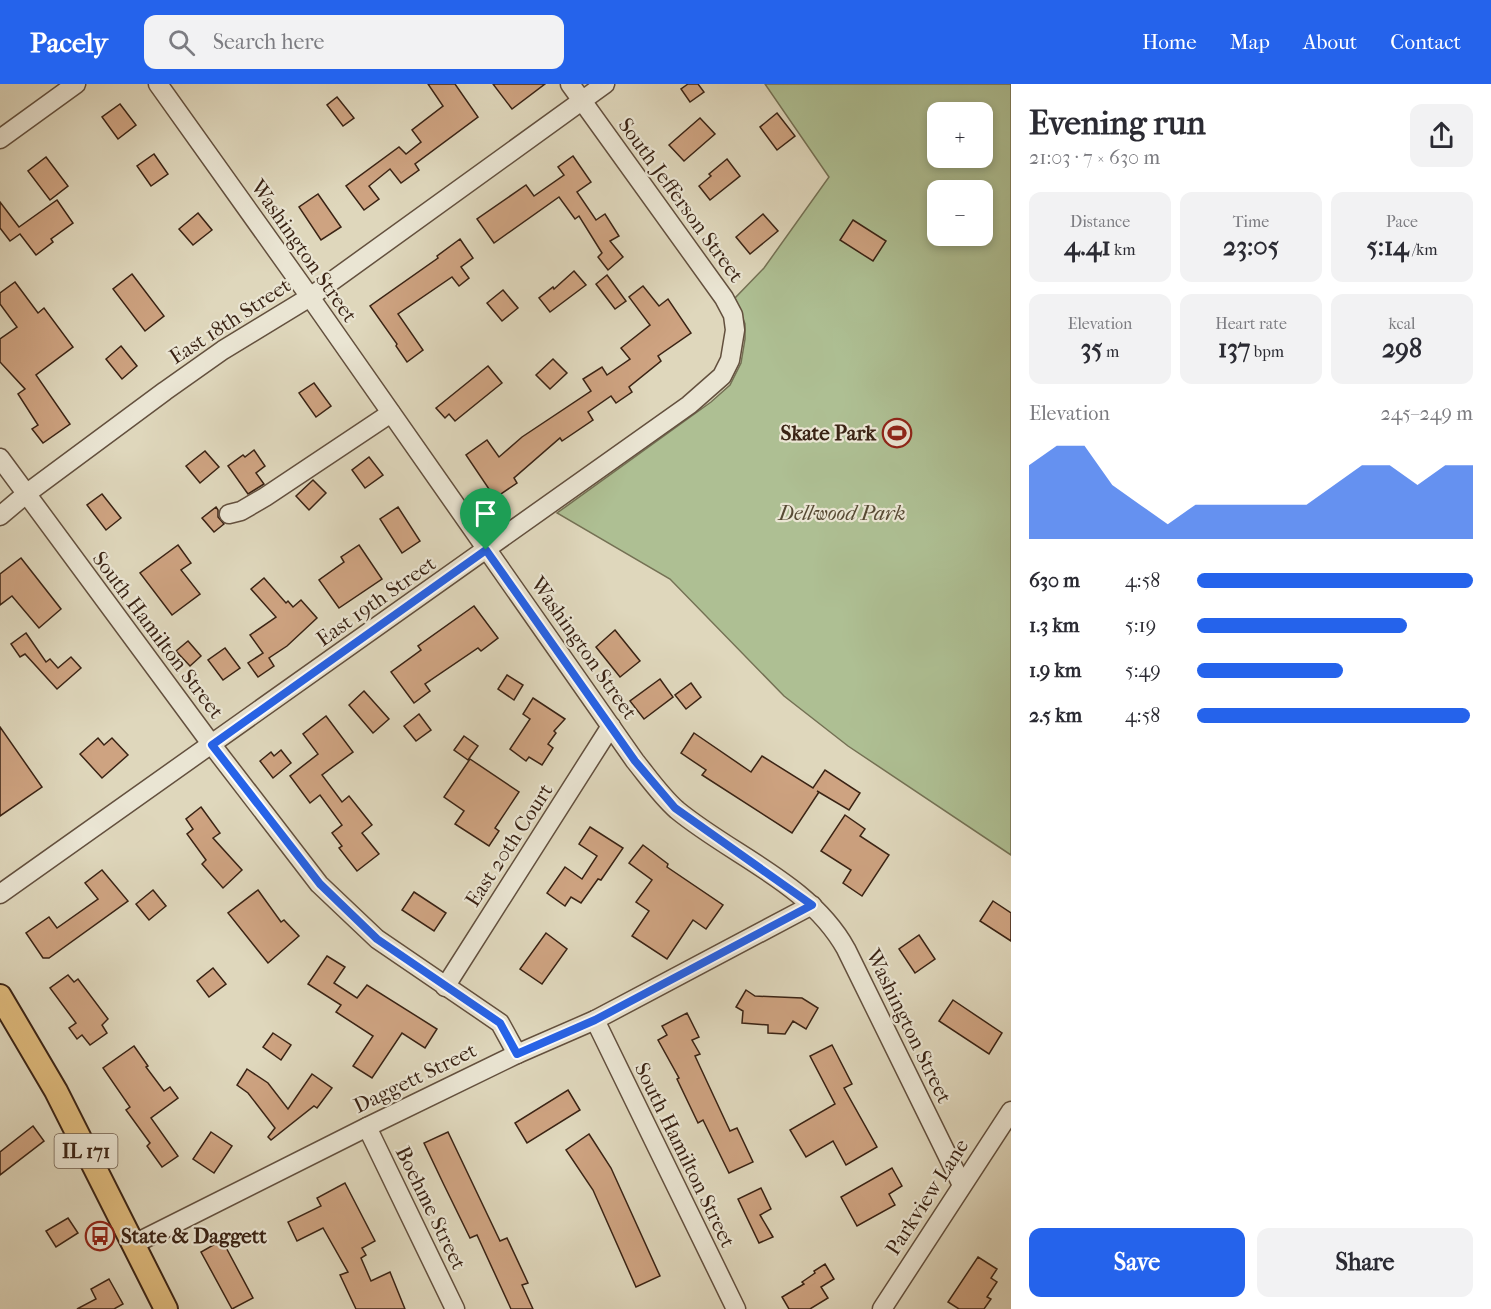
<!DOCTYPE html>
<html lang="en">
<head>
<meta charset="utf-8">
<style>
	:root { --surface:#fff; --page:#f2f2f3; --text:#2b2b33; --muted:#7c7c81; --accent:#2563eb }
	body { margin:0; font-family:"IM FELL French Canon",serif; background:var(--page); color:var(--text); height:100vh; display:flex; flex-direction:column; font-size:22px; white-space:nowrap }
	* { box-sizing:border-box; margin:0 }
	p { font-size:20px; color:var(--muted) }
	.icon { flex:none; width:33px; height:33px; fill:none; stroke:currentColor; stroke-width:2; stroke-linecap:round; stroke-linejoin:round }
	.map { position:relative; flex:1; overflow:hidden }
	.details { display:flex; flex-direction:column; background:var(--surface); width:480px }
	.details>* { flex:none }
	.fabs { position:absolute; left:927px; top:18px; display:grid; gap:12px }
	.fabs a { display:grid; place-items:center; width:66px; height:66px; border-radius:12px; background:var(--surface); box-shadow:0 3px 9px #0003; font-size:30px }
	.pin { position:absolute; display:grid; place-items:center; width:51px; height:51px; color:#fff; margin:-62px -26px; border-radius:50% 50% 50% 0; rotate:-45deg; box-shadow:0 0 6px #0007 }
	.pin .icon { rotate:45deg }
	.round { display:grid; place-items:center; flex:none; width:63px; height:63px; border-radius:12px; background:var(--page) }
	.summary { display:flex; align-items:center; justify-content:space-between; height:102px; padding:0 18px }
	h1 { font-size:33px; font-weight:700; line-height:45px }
	.figures { display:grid; grid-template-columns:repeat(3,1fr); gap:9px; height:102px; padding:6px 18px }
	.figures div { display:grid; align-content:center; border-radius:12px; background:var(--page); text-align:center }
	.figures b { font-size:26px; font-weight:700 }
	.figures small { font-size:16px; font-weight:400 }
	.figures p { font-size:16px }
	.chart { height:168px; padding:12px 18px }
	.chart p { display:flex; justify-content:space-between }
	.chart svg { width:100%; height:108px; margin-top:6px; fill:var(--accent); opacity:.7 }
	.button { display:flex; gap:12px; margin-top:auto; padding:12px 18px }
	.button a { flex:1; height:69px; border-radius:12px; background:var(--accent); color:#fff; font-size:24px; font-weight:700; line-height:69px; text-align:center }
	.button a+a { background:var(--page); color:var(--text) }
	ul { padding:0 18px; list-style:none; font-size:20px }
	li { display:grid; grid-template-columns:96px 72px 1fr; align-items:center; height:45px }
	li i { height:15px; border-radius:8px; background:var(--accent) }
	header { display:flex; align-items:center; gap:36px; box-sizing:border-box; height:84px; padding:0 30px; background:var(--accent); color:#fff }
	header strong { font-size:28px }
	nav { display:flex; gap:33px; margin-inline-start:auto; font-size:21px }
	.search { width:420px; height:54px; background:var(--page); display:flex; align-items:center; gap:15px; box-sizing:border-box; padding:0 21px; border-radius:12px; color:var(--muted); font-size:22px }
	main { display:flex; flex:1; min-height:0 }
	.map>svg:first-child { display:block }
	.green { fill:#aebf93; stroke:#747154; stroke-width:1.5; fill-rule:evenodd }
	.building { fill:#cea381; stroke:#3a2314; stroke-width:1.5 }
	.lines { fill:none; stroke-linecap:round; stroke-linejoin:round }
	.minor-casing { stroke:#63503e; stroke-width:21 }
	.major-casing { stroke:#3a2314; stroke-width:26 }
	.minor { stroke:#eae5d3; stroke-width:18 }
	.major { stroke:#e0bc7e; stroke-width:22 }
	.route-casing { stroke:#fff; stroke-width:12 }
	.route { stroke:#2563eb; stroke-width:8 }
	.labels { text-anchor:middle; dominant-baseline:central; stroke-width:4.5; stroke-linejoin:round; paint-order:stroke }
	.shield { fill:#eae5d3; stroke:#6f5d4d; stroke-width:1.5 }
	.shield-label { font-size:20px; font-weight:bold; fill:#3a2314 }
	.street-label { font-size:21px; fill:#3a2314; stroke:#eae5d3 }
	.poi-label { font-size:21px; font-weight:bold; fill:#3a2314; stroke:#eae5d3; text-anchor:end }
	.park-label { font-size:21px; font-style:italic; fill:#574a34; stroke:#eae5d3 }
</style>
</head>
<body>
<header>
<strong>Pacely</strong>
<div class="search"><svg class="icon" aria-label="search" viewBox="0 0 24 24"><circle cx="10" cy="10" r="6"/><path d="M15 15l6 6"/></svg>Search here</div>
<nav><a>Home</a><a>Map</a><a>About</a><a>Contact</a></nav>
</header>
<main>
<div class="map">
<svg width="1011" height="1225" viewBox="0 0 1011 1225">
	<rect width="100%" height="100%" fill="#dfd7bc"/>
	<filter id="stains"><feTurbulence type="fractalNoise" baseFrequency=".00333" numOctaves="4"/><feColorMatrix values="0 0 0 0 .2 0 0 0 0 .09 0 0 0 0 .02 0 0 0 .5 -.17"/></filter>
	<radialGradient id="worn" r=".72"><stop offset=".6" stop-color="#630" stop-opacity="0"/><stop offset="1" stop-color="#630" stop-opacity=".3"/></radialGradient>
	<path class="green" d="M765,0H1011V771L848,662L784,612L670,495L557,429L711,318L730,301L741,279L745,255V240L735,214L764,184L829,93ZM938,28H982V74H938ZM938,106H982V152H938Z"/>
	<g class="building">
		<path d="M428,0H455L478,33L415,80L419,86L401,99L390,85L369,102L379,115L364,126L346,102L399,63L406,70L421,58L412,46L443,22Z"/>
		<path d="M493,0H545L512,25Z"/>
		<path d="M688,0H698L704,8L690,18L681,5Z"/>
		<path d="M337,13L354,34L343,42L327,21Z"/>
		<path d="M120,20L136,41L118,55L102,33Z"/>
		<path d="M777,29L795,52L777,66L760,43Z"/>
		<path d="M700,34L715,50L684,77L669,61Z"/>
		<path d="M154,70L168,90L151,102L137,82Z"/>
		<path d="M573,72L591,98L577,108L596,136L605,130L619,152L610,157L623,173L608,186L598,173L602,169L579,132L575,135L559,113L494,159L477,135L526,101L534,112L564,91L558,83Z"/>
		<path d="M46,73L68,102L50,116L28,87Z"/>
		<path d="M727,75L740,92L710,116L699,102L711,92L709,90Z"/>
		<path d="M318,110L341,143L321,156L299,123Z"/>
		<path d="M57,116L73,139L51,155L53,158L36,171L20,150L10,157L0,144V118L19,143Z"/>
		<path d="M198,129L212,146L193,161L179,145Z"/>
		<path d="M763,130L778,147L750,170L736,153Z"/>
		<path d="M853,136L886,157L873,177L840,156Z"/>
		<path d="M460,155L473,174L461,183L469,194L459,202L452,193L398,230L423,266L407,278L396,262L397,260L370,222L438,174L437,172Z"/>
		<path d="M574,187L586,201L550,228L539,214L553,203L554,205Z"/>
		<path d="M132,190L164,232L145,247L113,205Z"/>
		<path d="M607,191L626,217L615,225L596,200Z"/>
		<path d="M15,198L38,229L44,224L73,263L36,291L70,340L43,359L32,345L38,341L18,310L25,305L0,278V255L17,243L0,220V209Z"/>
		<path d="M643,202L659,222L668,215L691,249L658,272L661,277L629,303L632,308L616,319L611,312L588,328L593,336L562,357L560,354L514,394L517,399L495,414L466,371L487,356L499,373L522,353L591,307L583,295L602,283L607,291L630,275L621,264L650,241L629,213Z"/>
		<path d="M503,206L518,224L502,237L487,219Z"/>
		<path d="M121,262L137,282L122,295L106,275Z"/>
		<path d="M553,275L567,289L550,305L536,291Z"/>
		<path d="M488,282L502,299L455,337L449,330L445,334L436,324Z"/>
		<path d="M314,299L331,322L316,333L299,309Z"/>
		<path d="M254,366L265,382L256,389L264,400L248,410L228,382L243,371L245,373Z"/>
		<path d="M205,367L219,383L200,399L186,382Z"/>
		<path d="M369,373L383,391L365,404L352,386Z"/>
		<path d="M313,396L326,409L309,426L296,412Z"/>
		<path d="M102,410L121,434L106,446L87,421Z"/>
		<path d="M216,423L218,426V433L224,440L214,448L202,434Z"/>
		<path d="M398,423L420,457L402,469L380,435Z"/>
		<path d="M178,461L191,479L181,486L200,510L172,531L140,489Z"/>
		<path d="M359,461L382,495L339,524L319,496L344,478L341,473Z"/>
		<path d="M21,474L61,525L39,544L12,512L0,521V490Z"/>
		<path d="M264,494L286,519L288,517L293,523L301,516L317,534L287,562L269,574L274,582L258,593L248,579L263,569L250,551L276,533L251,505Z"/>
		<path d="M474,522L498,554L481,567L478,564L425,600L430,607L414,619L391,588L421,566L418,562Z"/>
		<path d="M615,546L640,577L620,593L596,563Z"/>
		<path d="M26,549L46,578L50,575L58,584L71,573L81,584L57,605L25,570L20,573L11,560Z"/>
		<path d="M188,557L201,572L190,582L176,567Z"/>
		<path d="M225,564L240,584L223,596L208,576Z"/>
		<path d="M507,591L523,601L514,616L498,605Z"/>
		<path d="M660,595L673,613L644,635L630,617Z"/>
		<path d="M691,599L701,613L686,625L675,611Z"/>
		<path d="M364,607L389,635L373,649L349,621Z"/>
		<path d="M533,614L565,635L554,647L556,649L548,660L553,664L542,681L529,673L526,677L510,665L530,635L523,630Z"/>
		<path d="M419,630L431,646L416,657L404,642Z"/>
		<path d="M326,632L353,668L322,691L342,718L349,712L372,741L362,749L379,770L357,787L339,764L342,762L332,749L342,741L320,711L310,719L290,692L318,670L303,650Z"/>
		<path d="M0,643L42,703L0,732Z"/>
		<path d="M694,649L751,688L762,672L813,704L825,686L860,709L849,726L817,707L819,708L792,749L702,691L706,686L681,669Z"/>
		<path d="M464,652L478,662L468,676L454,666Z"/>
		<path d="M98,654L104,661L112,654L128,671L102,694L80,670Z"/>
		<path d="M281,666L291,679L273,694L260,677L271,668L274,672Z"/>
		<path d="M470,675L519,708L495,744L499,747L489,762L455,740L464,727L444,713Z"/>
		<path d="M201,723L220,749L213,754L242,786L223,804L202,780L206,776L187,750L193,745L186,735Z"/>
		<path d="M845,731L865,745L860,752L889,771L862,812L843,799L851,786L821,767Z"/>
		<path d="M590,743L623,764L601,796L598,795L581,819L571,813L565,822L547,809L565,783L582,795L597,772L579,760Z"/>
		<path d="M643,761L668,780L667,783L723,821L706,845L693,836L667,875L632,852L649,827L636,818L652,796L629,779Z"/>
		<path d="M102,786L128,817L49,874H43L26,849L49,833L57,844L98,815L85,799Z"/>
		<path d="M153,806L166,822L149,836L136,820Z"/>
		<path d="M258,806L281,838L284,836L299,852L268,879L228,829Z"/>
		<path d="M414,808L446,829L434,847L402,826Z"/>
		<path d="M993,817L1011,829V857L980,837Z"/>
		<path d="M546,849L567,865L542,900L520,885Z"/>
		<path d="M919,851L935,875L915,889L899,865Z"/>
		<path d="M327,872L345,883L334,899L357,914L367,901L437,945L425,964L402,949L372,994L353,982L373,952L336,928L341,921L308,900Z"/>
		<path d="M213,884L226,900L209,913L197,897Z"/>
		<path d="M68,891L74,898L78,895L108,935L102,941L107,949L90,961L82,951L77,955L69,944L76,939L50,904Z"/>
		<path d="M746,906L755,912L802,914L818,924L806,945L793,937L785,950L768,949V941L742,939L743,927L736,923Z"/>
		<path d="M953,916L1002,949L989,970L939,937Z"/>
		<path d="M687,929L699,953L692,956L700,970L695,972L730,1047L737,1044L753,1078L729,1089L703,1036L698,1039L677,995L679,994L658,956L667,951L662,942Z"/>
		<path d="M273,949L291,961L281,976L263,963Z"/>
		<path d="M832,961L852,1000L844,1004L877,1063L846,1081L833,1057L806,1073L790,1046L835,1020L810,972Z"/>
		<path d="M134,962L148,982L146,983L164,1007L170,1003L178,1014L151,1034L178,1072L162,1083L147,1062L150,1059L126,1026L130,1023L103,984Z"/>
		<path d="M247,985L268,999L288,1025L312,990L332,1004L317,1024L314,1022L271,1056L268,1053L275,1044L248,1009L237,1001Z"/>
		<path d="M568,1006L580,1026L527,1059L515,1039Z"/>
		<path d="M33,1042L44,1057L0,1091V1068Z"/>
		<path d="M211,1048L232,1062L214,1089L193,1075Z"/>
		<path d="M448,1048L500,1157L507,1154L528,1199L522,1201L533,1225H511L477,1151L470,1154L444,1101L424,1059Z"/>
		<path d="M589,1050L611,1084L660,1192L636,1203L593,1106L566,1066Z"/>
		<path d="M892,1084L902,1102L889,1110L895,1121L857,1142L841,1113Z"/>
		<path d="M345,1099L375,1157L362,1164L366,1171L361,1174L371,1197L390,1188L405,1225H356L340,1191L348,1188L323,1144L297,1157L288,1138L321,1122L317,1114Z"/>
		<path d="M761,1104L771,1125L760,1131L773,1153L759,1159L738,1115Z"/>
		<path d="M68,1134L78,1149L56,1163L46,1147Z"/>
		<path d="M222,1156L253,1214L232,1225L201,1168Z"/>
		<path d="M978,1173L997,1185L991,1194L997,1198L987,1213L991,1215L984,1225H959L948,1218Z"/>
		<path d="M825,1180L834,1195L821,1203L828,1214L810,1225H789L782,1213L804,1200L802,1198L815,1189L814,1187Z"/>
		<path d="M109,1195L123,1220L114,1225H77L96,1215L91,1205Z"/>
	</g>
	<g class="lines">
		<g class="minor-casing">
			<g id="minor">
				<path d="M158,0L310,213L635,677C648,693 661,712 677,726C733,772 810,800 846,865L962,1101"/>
				<path d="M0,55L76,0"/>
				<path d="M0,374L212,661L319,800L377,855L500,939L517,970"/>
				<path d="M229,430L241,427L265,413L391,329"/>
				<path d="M0,432L26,410L165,307L223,266L310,213L605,0"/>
				<path d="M0,810L689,321L722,292L730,276L735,246L733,231L724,214L570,0"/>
				<path d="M445,903L611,642"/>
				<path d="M595,936L736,1225"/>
				<path d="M367,1043L455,1225"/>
				<path d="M134,1160L367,1043L517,970L595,936L812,821"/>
				<path d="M882,1225L1011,1027"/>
			</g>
		</g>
		<g class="major-casing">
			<path id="major" d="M0,912L56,1007L166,1225"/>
		</g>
		<use href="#minor" class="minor"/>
		<use href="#major" class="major"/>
	</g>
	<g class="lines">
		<g class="route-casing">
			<path id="route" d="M486,466L635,677L675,724L812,821L595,936L517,970L500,939L377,855L320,800L212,661Z"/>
		</g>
		<use href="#route" class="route"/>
	</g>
	<defs>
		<g id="stadium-ring" transform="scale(1.5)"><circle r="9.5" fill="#eae5d3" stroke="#8f2418" stroke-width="1.5"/><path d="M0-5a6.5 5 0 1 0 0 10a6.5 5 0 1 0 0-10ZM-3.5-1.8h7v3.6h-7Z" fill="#8f2418"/></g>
		<g id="bus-ring" transform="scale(1.5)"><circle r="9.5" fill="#eae5d3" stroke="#8f2418" stroke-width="1.5"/><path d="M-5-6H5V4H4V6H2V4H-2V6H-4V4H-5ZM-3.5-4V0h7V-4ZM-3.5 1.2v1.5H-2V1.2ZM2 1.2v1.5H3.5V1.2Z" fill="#8f2418"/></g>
	</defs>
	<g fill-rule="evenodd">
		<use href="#stadium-ring" x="897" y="349"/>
		<use href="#bus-ring" x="100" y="1152"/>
	</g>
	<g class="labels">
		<rect class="shield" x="54.5" y="1050" width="63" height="34" rx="4.5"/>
		<g class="shield-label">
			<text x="86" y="1067">IL 171</text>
		</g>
		<g class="street-label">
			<text transform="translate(681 116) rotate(54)">South Jefferson Street</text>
			<text transform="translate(304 167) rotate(55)">Washington Street</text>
			<text transform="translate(230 237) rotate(-33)">East 18th Street</text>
			<text transform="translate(376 517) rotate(-35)">East 19th Street</text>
			<text transform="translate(158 551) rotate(53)">South Hamilton Street</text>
			<text transform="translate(584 564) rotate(55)">Washington Street</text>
			<text transform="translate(509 761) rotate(-57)">East 20th Court</text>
			<text transform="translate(909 942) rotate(64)">Washington Street</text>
			<text transform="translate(415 994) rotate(-26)">Daggett Street</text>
			<text transform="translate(685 1071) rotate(64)">South Hamilton Street</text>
			<text transform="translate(927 1113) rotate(-57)">Parkview Lane</text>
			<text transform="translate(431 1124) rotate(64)">Boehme Street</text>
		</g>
		<g class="poi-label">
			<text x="876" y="349">Skate Park</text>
			<text x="121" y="1152" text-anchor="start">State &amp; Daggett</text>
		</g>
		<g class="park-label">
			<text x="842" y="429">Dellwood Park</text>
		</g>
	</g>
	<rect width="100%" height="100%" filter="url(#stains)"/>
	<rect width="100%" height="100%" fill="url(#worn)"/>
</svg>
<div class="fabs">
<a>+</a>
<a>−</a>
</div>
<div class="pin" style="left:486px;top:466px;background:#1e9e55"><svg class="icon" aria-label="arrive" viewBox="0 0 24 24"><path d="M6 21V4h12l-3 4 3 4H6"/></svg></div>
</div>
<section class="details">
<div class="summary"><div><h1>Evening run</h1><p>21:03 · 7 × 630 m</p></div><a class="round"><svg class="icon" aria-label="share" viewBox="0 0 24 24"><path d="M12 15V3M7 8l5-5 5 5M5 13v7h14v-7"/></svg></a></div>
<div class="figures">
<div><p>Distance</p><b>4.41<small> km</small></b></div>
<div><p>Time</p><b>23:05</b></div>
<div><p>Pace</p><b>5:14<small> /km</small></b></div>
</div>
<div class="figures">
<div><p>Elevation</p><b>35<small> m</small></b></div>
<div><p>Heart rate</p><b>137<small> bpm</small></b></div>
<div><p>kcal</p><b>298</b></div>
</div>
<div class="chart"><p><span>Elevation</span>245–249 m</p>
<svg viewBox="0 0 160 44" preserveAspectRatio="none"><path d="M0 44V14L10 6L20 6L30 22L40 30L50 38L60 30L70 30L80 30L90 30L100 30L110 22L120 14L130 14L140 22L150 14L160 14V44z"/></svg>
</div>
<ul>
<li><b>630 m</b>4:58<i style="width:100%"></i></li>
<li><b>1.3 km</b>5:19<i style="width:76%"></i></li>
<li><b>1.9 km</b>5:49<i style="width:53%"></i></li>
<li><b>2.5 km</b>4:58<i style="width:99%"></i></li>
</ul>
<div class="button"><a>Save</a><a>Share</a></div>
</section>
</main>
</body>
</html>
